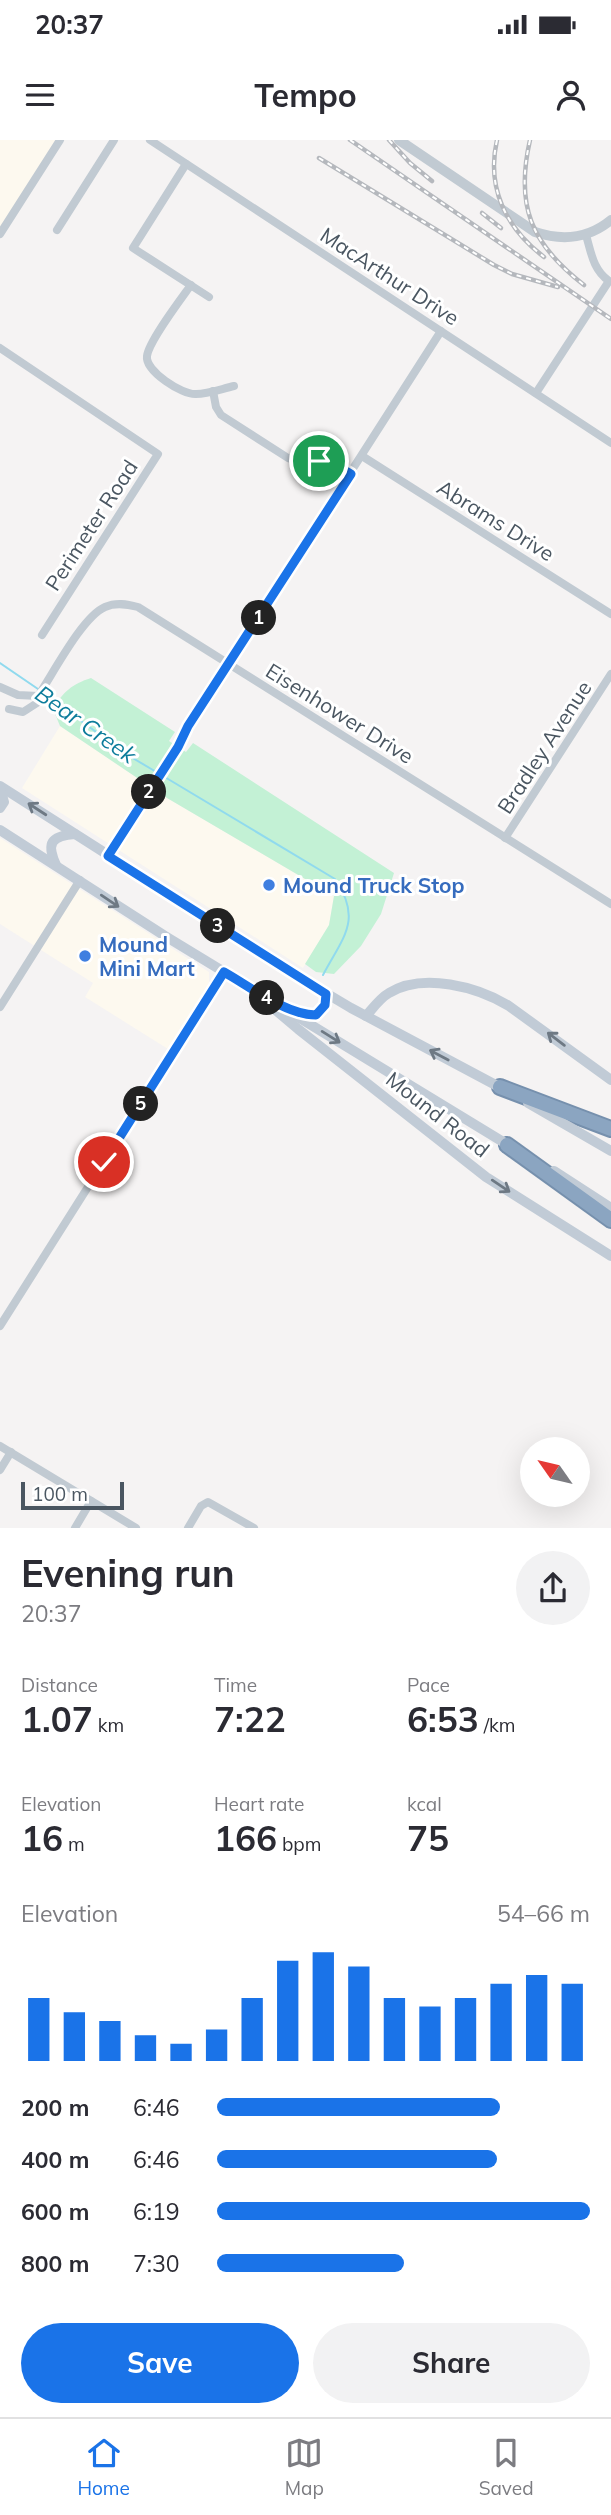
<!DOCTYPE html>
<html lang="en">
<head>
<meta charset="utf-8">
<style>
	:root { --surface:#fff; --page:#f2f2f3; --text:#2b2b33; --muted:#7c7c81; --line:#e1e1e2; --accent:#1a73e8 }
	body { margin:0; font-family:Mulish,sans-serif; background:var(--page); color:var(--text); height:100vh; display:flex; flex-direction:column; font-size:26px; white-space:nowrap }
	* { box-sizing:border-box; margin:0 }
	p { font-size:23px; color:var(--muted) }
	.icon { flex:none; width:38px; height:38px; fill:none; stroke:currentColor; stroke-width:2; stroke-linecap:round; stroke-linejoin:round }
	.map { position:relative; height:1388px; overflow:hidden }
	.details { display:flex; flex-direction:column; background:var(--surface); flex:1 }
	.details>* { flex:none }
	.needle { width:46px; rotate:304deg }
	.controls { position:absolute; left:520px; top:1297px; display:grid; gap:14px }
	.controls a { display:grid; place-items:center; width:70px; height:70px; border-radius:50%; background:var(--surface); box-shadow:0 7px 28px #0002; font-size:35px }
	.scale { position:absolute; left:21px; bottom:18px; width:103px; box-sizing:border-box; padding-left:7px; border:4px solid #4a5661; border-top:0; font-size:19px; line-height:24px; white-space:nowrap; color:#4a5661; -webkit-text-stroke:5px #fff; paint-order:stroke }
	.pin { position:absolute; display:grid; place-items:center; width:60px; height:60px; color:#fff; margin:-30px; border:4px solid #fff; border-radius:50%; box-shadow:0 2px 7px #0007 }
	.km { position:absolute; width:35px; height:35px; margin:-18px; border-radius:50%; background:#222; color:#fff; font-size:19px; line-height:35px; text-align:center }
	.round { display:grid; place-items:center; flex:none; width:74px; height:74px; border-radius:37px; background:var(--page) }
	.headline { display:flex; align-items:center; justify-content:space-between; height:119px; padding:0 21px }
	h1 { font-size:38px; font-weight:700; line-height:52px }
	.metrics { display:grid; grid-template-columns:repeat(3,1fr); gap:10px; height:119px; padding:7px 21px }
	.metrics div { display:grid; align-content:center }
	.metrics b { font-size:35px; font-weight:700 }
	.metrics small { font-size:19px; font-weight:400 }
	.metrics p { font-size:19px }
	.chart { height:196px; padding:14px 21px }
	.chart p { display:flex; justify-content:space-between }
	.chart svg { width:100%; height:126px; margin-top:7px; stroke:var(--accent); stroke-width:6 }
	.primary-button { display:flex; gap:14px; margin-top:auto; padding:14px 21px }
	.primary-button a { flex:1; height:80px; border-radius:42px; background:var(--accent); color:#fff; font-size:28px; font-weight:700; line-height:80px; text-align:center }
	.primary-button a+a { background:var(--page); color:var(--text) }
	ul { padding:0 21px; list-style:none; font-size:23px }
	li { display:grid; grid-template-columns:112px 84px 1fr; align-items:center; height:52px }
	li i { height:18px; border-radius:9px; background:var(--accent) }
	.status { display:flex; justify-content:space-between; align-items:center; height:49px; padding:0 35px; background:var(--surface); direction:ltr }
	.status svg { height:19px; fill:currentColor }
	header { display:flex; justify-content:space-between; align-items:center; height:91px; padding:0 21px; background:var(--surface); font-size:32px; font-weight:700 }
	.tab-bar { display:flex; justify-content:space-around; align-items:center; height:98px; border-top:2px solid var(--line); background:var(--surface); font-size:19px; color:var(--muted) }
	.tab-bar a { display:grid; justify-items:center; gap:4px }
	.tab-bar .on { color:var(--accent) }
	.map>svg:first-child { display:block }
	.commercial { fill:#fdf9ef }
	.green { fill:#c3f1d5 }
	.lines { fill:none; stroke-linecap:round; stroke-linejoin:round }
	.stream { stroke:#90daee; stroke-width:2 }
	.motorway-casing { stroke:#7690ad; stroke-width:18 }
	.minor { stroke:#c1cad2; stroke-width:8 }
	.tertiary { stroke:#c1cad2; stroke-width:10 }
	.secondary { stroke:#c1cbd6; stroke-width:10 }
	.motorway { stroke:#8ba5c1; stroke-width:14 }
	.rail-casing { stroke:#b5b8bd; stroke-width:4.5 }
	.rail { stroke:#fff; stroke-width:2; stroke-dasharray:5; stroke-linecap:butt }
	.oneway { stroke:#6e7984 }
	.route-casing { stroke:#fff; stroke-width:14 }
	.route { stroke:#1a73e8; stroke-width:9 }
	.shop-dot { fill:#3f7fe0; stroke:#fff; stroke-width:2.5 }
	.labels { text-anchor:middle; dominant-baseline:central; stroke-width:6; stroke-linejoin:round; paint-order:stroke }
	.street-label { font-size:21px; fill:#4a5661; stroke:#fff }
	.shop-label { font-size:21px; font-weight:bold; fill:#366cbe; stroke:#fff; text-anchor:start }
	.water-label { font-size:23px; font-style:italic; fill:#0c7c9b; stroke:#fff }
</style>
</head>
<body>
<div class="status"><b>20:37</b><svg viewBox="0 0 49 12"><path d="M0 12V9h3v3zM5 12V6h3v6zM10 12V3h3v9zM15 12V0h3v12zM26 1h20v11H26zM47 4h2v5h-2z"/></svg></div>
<header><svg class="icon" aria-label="menu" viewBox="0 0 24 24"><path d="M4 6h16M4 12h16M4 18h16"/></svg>Tempo<svg class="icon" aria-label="person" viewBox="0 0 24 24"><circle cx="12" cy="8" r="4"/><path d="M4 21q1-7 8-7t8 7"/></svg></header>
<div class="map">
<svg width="611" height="1388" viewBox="0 0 611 1388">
	<rect width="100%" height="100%" fill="#f5f3f3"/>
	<g class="commercial">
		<path d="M0,0H57L0,90Z"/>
		<path d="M60,586L167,658L334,756L329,785L303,828L22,648Z"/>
		<path d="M0,698L209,832V843L168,909L85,857L93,843L0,784Z"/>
	</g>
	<path class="green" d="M91,538L175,592L169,601L186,612L193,603L394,733L381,774L361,806L334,834L316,832L305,824L329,785L334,756L167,658L60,586L53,569C63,552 72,544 91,538Z"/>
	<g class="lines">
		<g class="stream">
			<path d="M0,523L38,549"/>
			<path d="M42,553L131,617L158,633"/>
			<path d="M163,636L335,739C363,780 343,797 323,835"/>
		</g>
		<g class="motorway-casing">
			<g id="motorway">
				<path d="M500,947L611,989"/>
				<path d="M507,1005L611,1080"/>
			</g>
		</g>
		<g class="minor">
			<path d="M150,0L611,303"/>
			<path d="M186,24L133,108L209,157"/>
			<path d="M57,90L114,0"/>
			<path d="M0,94L60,0"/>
			<path d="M191,145C181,159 149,201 147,216C145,231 182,255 196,254C208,254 221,249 234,246"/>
			<path d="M0,208L158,314L42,495"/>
			<path d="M213,251L216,267L221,275L288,318L308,323L329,322L351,334"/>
			<path d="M536,253L609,141C593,130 591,112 586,95"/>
			<path d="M362,316L611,474"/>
			<path d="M0,547L18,555L38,556"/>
			<path d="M9,569L23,572L37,563L38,556C53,534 82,477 105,467C116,462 127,464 138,467L611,764"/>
			<path d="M505,698L611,534"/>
			<path d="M108,716L178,606L188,586L441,191"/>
			<path d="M0,867L80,740"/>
			<path d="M0,1186L224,832"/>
			<path d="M0,1306L136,1388"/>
			<path d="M0,1330L11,1312"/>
			<path d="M75,1388L91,1361"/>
			<path d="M188,1388L201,1366L208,1362L254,1388"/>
		</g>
		<path class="tertiary" d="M399,0L535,92C562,101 588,99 611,80"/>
		<g class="secondary">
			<path d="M0,646L309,843L351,868L505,950"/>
			<path d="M0,648L4,662L0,668"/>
			<path d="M0,690L165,796L513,1008"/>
			<path d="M56,725C46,703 51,696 75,694"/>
			<path d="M272,867L298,889L486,1037L611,1116"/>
			<path d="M296,871L307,875H316L325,865L326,854"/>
			<path d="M366,876C373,868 380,858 389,853C423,832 478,847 509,866L611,940"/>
			<path d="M528,963L611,1011"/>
			<path d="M554,1031L611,1068"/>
		</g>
		<use href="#motorway" class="motorway"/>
		<g class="rail-casing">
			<g id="rail">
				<path d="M350,0L611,179"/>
				<path d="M389,0L410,23L432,41"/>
				<path d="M497,0C486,48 506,88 544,117"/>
				<path d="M530,0C515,66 531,104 584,145"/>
				<path d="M319,18L494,125L512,134L558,147"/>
				<path d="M482,73L501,88"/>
			</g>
		</g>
		<use href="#rail" class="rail"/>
	</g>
	<defs><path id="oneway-shaft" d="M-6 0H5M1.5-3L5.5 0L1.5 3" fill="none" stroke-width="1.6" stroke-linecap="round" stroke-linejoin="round" transform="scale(1.75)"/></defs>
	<g class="oneway">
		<use href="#oneway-shaft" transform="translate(37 669) rotate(-147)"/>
		<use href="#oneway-shaft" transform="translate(110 761) rotate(34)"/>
		<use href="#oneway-shaft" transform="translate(331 897) rotate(32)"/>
		<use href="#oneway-shaft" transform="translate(556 899) rotate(-143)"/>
		<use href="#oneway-shaft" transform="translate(439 915) rotate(-152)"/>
		<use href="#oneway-shaft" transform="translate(501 1046) rotate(34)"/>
	</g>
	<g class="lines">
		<g class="route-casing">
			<path id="route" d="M104,1022L224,832C249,846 286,875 316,875L325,865L326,854L108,716L178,607L188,586L351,334L333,323L319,321"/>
		</g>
		<use href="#route" class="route"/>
	</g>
	<g class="shop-dot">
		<circle cx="269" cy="745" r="7"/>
		<circle cx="85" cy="816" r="7"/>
	</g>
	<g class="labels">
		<g class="street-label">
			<text transform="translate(390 136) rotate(33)">MacArthur Drive</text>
			<text transform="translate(496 380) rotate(32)">Abrams Drive</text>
			<text transform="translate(91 385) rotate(-57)">Perimeter Road</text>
			<text transform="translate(340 573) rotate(32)">Eisenhower Drive</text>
			<text transform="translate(544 607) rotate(-57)">Bradley Avenue</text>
			<text transform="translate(438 974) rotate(38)">Mound Road</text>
		</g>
		<g class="shop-label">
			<text x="283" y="745">Mound Truck Stop</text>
			<text x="99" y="804">Mound<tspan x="99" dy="24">Mini Mart</tspan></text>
		</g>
		<g class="water-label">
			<text transform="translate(86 584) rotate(35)">Bear Creek</text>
		</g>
	</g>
</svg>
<div class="controls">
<a><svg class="needle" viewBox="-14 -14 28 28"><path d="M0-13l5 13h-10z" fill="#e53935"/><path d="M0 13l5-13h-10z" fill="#7c7c81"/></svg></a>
</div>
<div class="scale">100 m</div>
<div class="pin" style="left:319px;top:321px;background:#1e9e55"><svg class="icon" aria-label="arrive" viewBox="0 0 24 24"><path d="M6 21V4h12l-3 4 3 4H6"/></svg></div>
<div class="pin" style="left:104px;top:1022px;background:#d93025"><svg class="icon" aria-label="check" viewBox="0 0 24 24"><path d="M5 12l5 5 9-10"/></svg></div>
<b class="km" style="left:259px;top:478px">1</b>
<b class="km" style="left:149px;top:652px">2</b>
<b class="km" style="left:218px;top:786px">3</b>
<b class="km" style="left:267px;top:858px">4</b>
<b class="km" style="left:141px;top:964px">5</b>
</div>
<section class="details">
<div class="headline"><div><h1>Evening run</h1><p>20:37</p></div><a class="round"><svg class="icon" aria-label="share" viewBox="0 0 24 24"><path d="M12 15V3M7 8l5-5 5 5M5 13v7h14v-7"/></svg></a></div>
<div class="metrics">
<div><p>Distance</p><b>1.07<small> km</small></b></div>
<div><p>Time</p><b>7:22</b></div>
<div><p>Pace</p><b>6:53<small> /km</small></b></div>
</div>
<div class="metrics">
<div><p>Elevation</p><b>16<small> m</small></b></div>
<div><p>Heart rate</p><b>166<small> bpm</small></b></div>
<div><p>kcal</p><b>75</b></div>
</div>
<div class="chart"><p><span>Elevation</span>54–66 m</p>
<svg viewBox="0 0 160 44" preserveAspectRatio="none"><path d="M5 44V22M15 44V27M25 44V30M35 44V35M45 44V38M55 44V33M65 44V22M75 44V9M85 44V6M95 44V11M105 44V22M115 44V25M125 44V22M135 44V17M145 44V14M155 44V17"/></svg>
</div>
<ul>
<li><b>200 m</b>6:46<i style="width:76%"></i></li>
<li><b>400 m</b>6:46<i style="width:75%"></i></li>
<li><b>600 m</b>6:19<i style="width:100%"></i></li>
<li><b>800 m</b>7:30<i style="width:50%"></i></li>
</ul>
<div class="primary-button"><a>Save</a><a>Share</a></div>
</section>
<nav class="tab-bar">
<a class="on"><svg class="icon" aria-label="home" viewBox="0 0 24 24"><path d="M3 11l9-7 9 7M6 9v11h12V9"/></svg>Home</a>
<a><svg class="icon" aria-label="map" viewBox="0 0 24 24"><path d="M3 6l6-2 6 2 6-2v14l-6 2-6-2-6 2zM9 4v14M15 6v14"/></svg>Map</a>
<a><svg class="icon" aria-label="saved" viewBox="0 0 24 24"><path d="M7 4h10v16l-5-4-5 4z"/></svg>Saved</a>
</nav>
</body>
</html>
